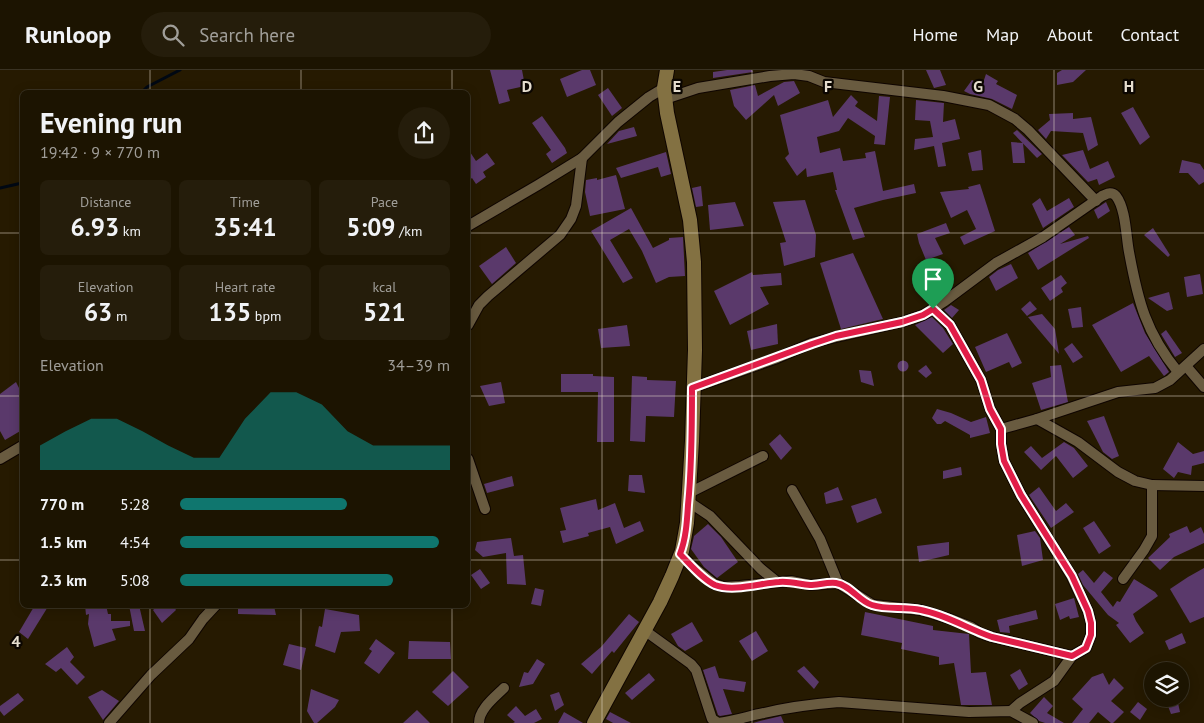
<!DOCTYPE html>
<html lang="en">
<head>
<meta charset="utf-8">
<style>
	:root { --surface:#1c1401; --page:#251d0b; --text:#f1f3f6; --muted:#a09e99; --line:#3a3323; --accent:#0f766e }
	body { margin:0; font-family:"PT Sans",sans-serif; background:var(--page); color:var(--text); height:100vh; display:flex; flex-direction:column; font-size:19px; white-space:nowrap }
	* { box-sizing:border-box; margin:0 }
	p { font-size:16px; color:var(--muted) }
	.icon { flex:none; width:28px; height:28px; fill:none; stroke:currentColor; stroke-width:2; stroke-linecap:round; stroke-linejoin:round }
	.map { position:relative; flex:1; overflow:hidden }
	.sheet { position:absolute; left:20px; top:20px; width:450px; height:518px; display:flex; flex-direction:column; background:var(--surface); border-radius:8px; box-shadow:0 2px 12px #0003,0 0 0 1px var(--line) }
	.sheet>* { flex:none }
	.fabs { position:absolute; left:1144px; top:592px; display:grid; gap:10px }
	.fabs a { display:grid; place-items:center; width:45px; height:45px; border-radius:50%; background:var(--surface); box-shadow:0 2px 12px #0003,0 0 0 1px var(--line); font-size:25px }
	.pin { position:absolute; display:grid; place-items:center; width:42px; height:42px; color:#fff; margin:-51px -21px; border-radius:50% 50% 50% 0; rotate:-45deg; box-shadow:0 0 5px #0007 }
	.pin .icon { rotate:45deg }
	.round { display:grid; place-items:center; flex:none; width:52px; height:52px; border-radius:26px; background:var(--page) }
	.headline { display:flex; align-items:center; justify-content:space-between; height:85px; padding:0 20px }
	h1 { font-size:28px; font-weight:700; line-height:38px }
	.metrics { display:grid; grid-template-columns:repeat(3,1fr); gap:8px; height:85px; padding:5px 20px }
	.metrics div { display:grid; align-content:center; border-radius:8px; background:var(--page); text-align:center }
	.metrics b { font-size:25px; font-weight:700 }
	.metrics small { font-size:14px; font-weight:400 }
	.metrics p { font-size:14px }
	.chart { height:140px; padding:10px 20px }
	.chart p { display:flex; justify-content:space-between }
	.chart svg { width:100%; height:90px; margin-top:5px; fill:var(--accent); opacity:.7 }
	ul { padding:0 20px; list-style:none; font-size:16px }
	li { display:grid; grid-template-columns:80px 60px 1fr; align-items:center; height:38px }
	li i { height:12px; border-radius:6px; background:var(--accent) }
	header { display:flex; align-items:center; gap:30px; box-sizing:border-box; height:70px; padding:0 25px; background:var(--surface); border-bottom:1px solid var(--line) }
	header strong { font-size:24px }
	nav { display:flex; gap:28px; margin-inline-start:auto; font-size:18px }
	.search { width:350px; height:45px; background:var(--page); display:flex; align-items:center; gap:12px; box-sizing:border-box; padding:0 18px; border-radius:28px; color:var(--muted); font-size:19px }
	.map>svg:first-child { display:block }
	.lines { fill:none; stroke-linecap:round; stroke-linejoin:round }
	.stream { stroke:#000813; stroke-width:3 }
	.building { fill:#5a396b }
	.street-casing { stroke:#0f0500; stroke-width:12 }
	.secondary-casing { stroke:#0f0500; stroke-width:16 }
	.street { stroke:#695b40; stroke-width:10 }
	.secondary { stroke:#837142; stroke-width:14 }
	.route-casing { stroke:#fff; stroke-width:10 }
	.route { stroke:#e11d48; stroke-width:6 }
	.grid { fill:none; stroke:#e5ddce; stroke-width:1; stroke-opacity:0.55 }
	.grid-label { font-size:16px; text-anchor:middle; font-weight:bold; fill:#e5ddce; stroke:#0b0601; stroke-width:4.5; stroke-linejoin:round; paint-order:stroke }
</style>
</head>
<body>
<header>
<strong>Runloop</strong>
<div class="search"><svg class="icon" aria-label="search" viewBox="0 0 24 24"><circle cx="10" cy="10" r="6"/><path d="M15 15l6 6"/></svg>Search here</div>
<nav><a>Home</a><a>Map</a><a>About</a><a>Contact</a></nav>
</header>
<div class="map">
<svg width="1204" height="653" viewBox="0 0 1204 653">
	<rect width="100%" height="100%" fill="#261a01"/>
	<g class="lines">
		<g class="stream">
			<path d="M142,22L147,17L180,0"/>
			<path d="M0,118L22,113"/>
		</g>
	</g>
	<g class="building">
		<path d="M490,0H522L525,16L507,20L510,31L499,34Z"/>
		<path d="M582,0H590L596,15L567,27L560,9Z"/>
		<path d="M727,0H752L753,2L713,8V2Z"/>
		<path d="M926,0H940L946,15L934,18Z"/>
		<path d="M1062,0H1086L1073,12L1057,15V3Z"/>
		<path d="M986,4L998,11L996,14L1017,25L1012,39L992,29L970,24L964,21L972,10L982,16Z"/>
		<path d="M794,11L800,23L778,36L774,25L746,50L734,36L730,20L755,15L758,26L784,12Z"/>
		<path d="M608,18L622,38L612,46L598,25Z"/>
		<path d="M851,25L858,32L855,36L877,51L879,26L890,27L885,75L874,74L875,66L848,48L839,61L817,67L820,83L840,78L843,91L866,88L865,83L875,81L883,121L914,114L916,123L883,130L854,138L865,167L853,170L835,120H837L833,102L807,107L806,98L797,106L785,88L789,84L780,45L828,30L833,47Z"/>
		<path d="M916,30L944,33L943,52L955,49L960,69L942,73L946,96L938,97L934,76L914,80L915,69L933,67L930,51L915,50Z"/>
		<path d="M1133,37L1150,67L1140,75L1121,43Z"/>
		<path d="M1073,43V49L1091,47L1098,75L1088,81L1083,63L1051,61L1046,69L1038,60L1050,50L1049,44Z"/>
		<path d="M542,46L565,78L567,83L552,93L546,84L551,80L532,53Z"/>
		<path d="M634,57L637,66L607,74L619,61Z"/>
		<path d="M1017,60L1042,84L1037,88L1013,63Z"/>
		<path d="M1011,72L1023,73L1025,93H1013Z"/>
		<path d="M468,79L476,91L487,83L495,94L483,102L486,107L476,114L472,108L468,111Z"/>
		<path d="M981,80L983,100L972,101L968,83Z"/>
		<path d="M1083,80L1090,99L1108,91L1115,107L1099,115L1097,109L1088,112L1062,85Z"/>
		<path d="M666,82L671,104L661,107L658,97L621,108L616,98Z"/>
		<path d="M1182,90L1200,94L1204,100V112L1199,115L1188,103H1179Z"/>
		<path d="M616,105L625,139L590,146L585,122L586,110L597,108V110Z"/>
		<path d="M980,114L995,161L964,175L960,167L976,159L967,140L951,148L940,122L969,119L968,117Z"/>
		<path d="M701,116L703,136L696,137L692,118Z"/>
		<path d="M1040,128L1047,141L1069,128L1074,137L1043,158L1032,134Z"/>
		<path d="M805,130L816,165L815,187L784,196L780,173L786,172L773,132Z"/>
		<path d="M735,132L744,156L710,160L708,135Z"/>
		<path d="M1106,132L1110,141L1098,149L1094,140Z"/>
		<path d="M631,138L653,178L669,170V168L683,167L685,206L669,207L656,213L642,181L629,159L610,170L633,208L623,213L591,161Z"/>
		<path d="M946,153L950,163L935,168L943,184L926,190L919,173L917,164Z"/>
		<path d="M1069,157L1075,165L1060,174L1088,166L1089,168L1038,200L1028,183Z"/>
		<path d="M1153,158L1170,185L1168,187L1144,165Z"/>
		<path d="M506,177L516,193L492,214L479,196Z"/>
		<path d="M853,183L883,249L841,259L820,193Z"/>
		<path d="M1011,194L1018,208L996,221L989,207L998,200Z"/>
		<path d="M752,202L753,205L781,203L782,215L760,217L769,234L730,255L714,221Z"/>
		<path d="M1200,204L1203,224L1187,227L1184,207Z"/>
		<path d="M1061,205L1067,213L1061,218L1063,222L1050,231L1041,218Z"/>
		<path d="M939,206L945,217V220L938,224L931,209Z"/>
		<path d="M1169,222L1173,239L1167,241L1148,228Z"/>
		<path d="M1030,231L1037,239L1027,246L1021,239Z"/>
		<path d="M1133,233L1145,263L1169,302L1164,306L1149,286L1121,302L1092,255Z"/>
		<path d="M951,235L959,240L952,248L944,240Z"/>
		<path d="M1081,237L1083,257L1072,258L1068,239Z"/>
		<path d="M1042,244L1055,259L1059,284L1028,247Z"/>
		<path d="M932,247L943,258L953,274L943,283L915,255Z"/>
		<path d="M777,254L778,274L751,280L747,261Z"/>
		<path d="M627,255L630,276L601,278L598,259Z"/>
		<path d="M1166,260L1182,283L1175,287L1161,264Z"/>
		<path d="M1007,263L1022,293L1012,298L1009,292L986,302L975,277Z"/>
		<path d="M1072,273L1083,287L1073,293L1064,279Z"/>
		<circle cx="903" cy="296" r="5.5"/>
		<path d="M926,295L932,303L926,308L918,301Z"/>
		<path d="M1061,295L1068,332L1041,340L1032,313L1051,307L1050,296Z"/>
		<path d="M859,300L871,301L874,316L861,312Z"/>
		<path d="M561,304H593V306L614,307V372H597L598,322H561Z"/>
		<path d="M632,306L647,307V310L676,311L674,347L646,346L645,372L630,371Z"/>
		<path d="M16,312L22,324V360L5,370L0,361V324Z"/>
		<path d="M501,312L505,333L489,336L480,316Z"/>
		<path d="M937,339L951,343L971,352L986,347L990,363L970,368V365L945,351L941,354H937L932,348Z"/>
		<path d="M1104,346L1119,386L1112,389L1103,382L1087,351Z"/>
		<path d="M780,364L792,378L781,390L769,374Z"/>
		<path d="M1064,372L1074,378L1088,396L1073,408L1056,386L1041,400L1024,382L1031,376L1042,388Z"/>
		<path d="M1178,372L1193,384L1204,381V393L1192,396L1191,405L1178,402L1174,408L1163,399Z"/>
		<path d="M961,397L962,405L943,409V401Z"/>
		<path d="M629,405H642L645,423L628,421Z"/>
		<path d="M512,406L514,416L487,423L484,414Z"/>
		<path d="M838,417L843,430L826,434L824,423Z"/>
		<path d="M1039,417L1056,441L1066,433L1074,442L1051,458L1029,425Z"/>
		<path d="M876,428L882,443L857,453L851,436Z"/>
		<path d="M596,429L598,440L615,433L624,458L640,451L644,461L616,474L610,457L588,463L589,466L563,473L560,461L566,460L560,438Z"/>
		<path d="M1094,451L1111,476L1099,484L1083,458Z"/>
		<path d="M708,454L721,467L738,492L717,508L704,497L691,479L694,466Z"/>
		<path d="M1187,456L1190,463L1201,457L1204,464V473L1174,487L1160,500L1148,488L1170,467L1169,464Z"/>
		<path d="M1035,461L1040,468L1043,490L1022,496L1017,465Z"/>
		<path d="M511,468L514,486L523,485L526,515L507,514L506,483L483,487L475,480L477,472Z"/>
		<path d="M949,472V485L919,492L917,476Z"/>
		<path d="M1204,498V547L1190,553L1170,519L1188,507Z"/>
		<path d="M480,499L490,513L481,519L471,505Z"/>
		<path d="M1083,500L1094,513L1104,501L1113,508L1101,522L1113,537L1117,531L1120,532L1134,509L1155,522L1158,526L1133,544L1136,551L1144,563L1130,573L1116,555L1119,553L1108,545L1083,515L1078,504Z"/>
		<path d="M535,518L544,520L541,536L531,534Z"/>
		<path d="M1074,528L1079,547L1070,549L1069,546L1060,550L1055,534Z"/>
		<path d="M35,535H49L28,569L19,562Z"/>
		<path d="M85,535H106L108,544H111V551H130V556L112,559L116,570L94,577L88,554L89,544L86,545Z"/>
		<path d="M129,535H139L145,561H134Z"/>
		<path d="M159,535H173L176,540L162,553L153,540Z"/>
		<path d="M238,535L274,536L276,545L238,544Z"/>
		<path d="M325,539L359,545L360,561L341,562L335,583L315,576L319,556L322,557Z"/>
		<path d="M1036,540L1038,549L1009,556L1010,563L1000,562L997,550Z"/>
		<path d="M865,542L933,556V560L969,564L971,603L986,602L992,635H961L954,593L939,595V587L901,579L902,573L861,565Z"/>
		<path d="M629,544L639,552L614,583L612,581L592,604L581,594L601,577Z"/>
		<path d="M692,552L703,571L685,581L678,576L671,564Z"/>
		<path d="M756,561L768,581L752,591L739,571Z"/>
		<path d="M1182,563L1186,573L1169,580L1165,571Z"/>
		<path d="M376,569L395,583L379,604L364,593L372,581L369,579Z"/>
		<path d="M409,571L450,572L451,589H408Z"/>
		<path d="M289,574L306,578L301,600L283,595Z"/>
		<path d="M67,577L74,587L70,592L85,607L77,615L61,598L56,602L45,594Z"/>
		<path d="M537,589L545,594L533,614L519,617L524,602L528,603Z"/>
		<path d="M715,596L719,608L746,612L744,622L723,619L732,644L720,646L718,645L703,600Z"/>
		<path d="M804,596L819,612L814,619L797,601Z"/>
		<path d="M1020,599L1028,614L1019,620L1010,605Z"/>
		<path d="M453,601L469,617L448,636L432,622Z"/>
		<path d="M649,603L655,610L632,630L625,623Z"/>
		<path d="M1103,603L1109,615L1114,608L1124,618L1111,631L1124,642L1113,653H1111L1098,642L1089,653H1072L1083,639L1072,629L1092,607Z"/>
		<path d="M311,619L339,630L335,637L317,653H314L307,641Z"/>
		<path d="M102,620L119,631L103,650L88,627Z"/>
		<path d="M559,622L564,635L555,641L550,625Z"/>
		<path d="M18,623L24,630L4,646L0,641V636Z"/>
		<path d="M1044,627L1053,636L1047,643L1064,653H1045L1039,651L1030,643Z"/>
		<path d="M1138,632L1147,639L1140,650L1130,642Z"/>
		<path d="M1178,633L1180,642L1171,644L1168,636Z"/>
		<path d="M516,636L525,646L536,639L542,649L534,653H513L515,652L507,645Z"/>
		<path d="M417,640L430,653H403Z"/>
		<path d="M564,642L583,653H558Z"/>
		<path d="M610,642L631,653H613L606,649Z"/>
		<path d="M781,646L784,653H753L760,651Z"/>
	</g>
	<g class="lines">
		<g class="street-casing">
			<g id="street">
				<path d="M665,29L698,18L770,6L794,4L809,6L824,12L943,26L989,35L1015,49L1028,60L1096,131"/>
				<path d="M468,156L538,115L582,88L618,52L649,27L664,18"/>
				<path d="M933,239L950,255L981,310L990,339L1001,359V374L1004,391L1021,425L1071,505L1088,541L1091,553V565L1086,578L1072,586L1054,611L1020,633L1011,641"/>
				<path d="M468,255L479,235L488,226L560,165L571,149L576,136L582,88"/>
				<path d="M1186,296L1204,317"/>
				<path d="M692,318L777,288L812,273L836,267L902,252L923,245L945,231L996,193L1043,167L1102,126C1107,124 1111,121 1116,126C1126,139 1126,167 1129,182C1138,231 1146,263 1178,302"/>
				<path d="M1037,349L1078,372L1118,402L1135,411L1152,415L1204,416"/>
				<path d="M1001,359L1037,349L1118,322L1155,318L1170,310L1204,279"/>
				<path d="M0,389L22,376"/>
				<path d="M468,389L485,439"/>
				<path d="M792,420L820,469L838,513"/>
				<path d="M689,423L763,386"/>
				<path d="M689,432L710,446L761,499L777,512"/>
				<path d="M680,484L693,497L714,514L724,517L740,516L791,511L810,515L838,513L873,535L921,540L950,549L971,557L980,563L992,567L1072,586"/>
				<path d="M1123,509L1144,480L1152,466V415"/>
				<path d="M644,560L691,594L696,600L710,643L712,649L718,653C734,651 749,646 764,643C789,637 814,634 839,632L969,642L1011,641L1033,653"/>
				<path d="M109,653L151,605L189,569L203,549L216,535"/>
				<path d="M479,653C479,639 495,627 504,618"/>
			</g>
		</g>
		<g class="secondary-casing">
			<path id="secondary" d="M594,653L660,532L672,506L682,481L687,453L692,371L695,280L694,192L690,150L667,43L664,18L667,0"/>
		</g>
		<use href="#street" class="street"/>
		<use href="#secondary" class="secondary"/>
	</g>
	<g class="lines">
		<g class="route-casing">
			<path id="route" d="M933,239L950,255L981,310L990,339L1001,359V374L1004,391L1021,425L1072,506L1088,541L1091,553V565L1086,578L1072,586L992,567C968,559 947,545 921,540C905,536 887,540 872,535C859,531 850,515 836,513C827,512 818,515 810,515C799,514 790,511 779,512C761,513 733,522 715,515C702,509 690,494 680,484C686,469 687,451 688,435C692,396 692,357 692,318L812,274L836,266L902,252L923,245Z"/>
		</g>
		<use href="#route" class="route"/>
	</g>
	<path class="grid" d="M150,0V22M301,0V22M452,0V22M602,0V653M752,0V653M903,0V653M1054,0V653M0,163H22M468,163H1204M0,326H22M468,326H1204M0,490H22M468,490H1204M150,535V653M301,535V653M452,535V653"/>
	<g class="grid-label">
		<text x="527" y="22">D</text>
		<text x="677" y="22">E</text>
		<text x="828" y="22">F</text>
		<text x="978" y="22">G</text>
		<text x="1129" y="22">H</text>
		<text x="16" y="577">4</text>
	</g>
</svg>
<div class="fabs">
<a><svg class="icon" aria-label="layers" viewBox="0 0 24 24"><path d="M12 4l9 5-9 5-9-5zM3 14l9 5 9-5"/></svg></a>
</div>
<div class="pin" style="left:933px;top:239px;background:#1e9e55"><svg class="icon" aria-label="arrive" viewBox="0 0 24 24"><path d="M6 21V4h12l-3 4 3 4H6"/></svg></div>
<section class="sheet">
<div class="headline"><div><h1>Evening run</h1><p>19:42 · 9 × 770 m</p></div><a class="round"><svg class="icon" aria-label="share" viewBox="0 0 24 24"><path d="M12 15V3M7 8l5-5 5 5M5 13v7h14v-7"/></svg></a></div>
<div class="metrics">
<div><p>Distance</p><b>6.93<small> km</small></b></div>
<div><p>Time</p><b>35:41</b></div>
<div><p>Pace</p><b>5:09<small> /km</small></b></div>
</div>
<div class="metrics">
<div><p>Elevation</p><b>63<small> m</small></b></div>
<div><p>Heart rate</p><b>135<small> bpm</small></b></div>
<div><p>kcal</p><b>521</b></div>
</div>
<div class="chart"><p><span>Elevation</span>34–39 m</p>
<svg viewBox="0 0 160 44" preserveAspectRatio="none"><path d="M0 44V32L10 25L20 19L30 19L40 25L50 32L60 38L70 38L80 19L90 6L100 6L110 12L120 25L130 32L140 32L150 32L160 32V44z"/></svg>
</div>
<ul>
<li><b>770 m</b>5:28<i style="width:62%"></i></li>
<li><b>1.5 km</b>4:54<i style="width:96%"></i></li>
<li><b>2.3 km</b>5:08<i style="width:79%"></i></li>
</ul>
</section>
</div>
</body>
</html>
